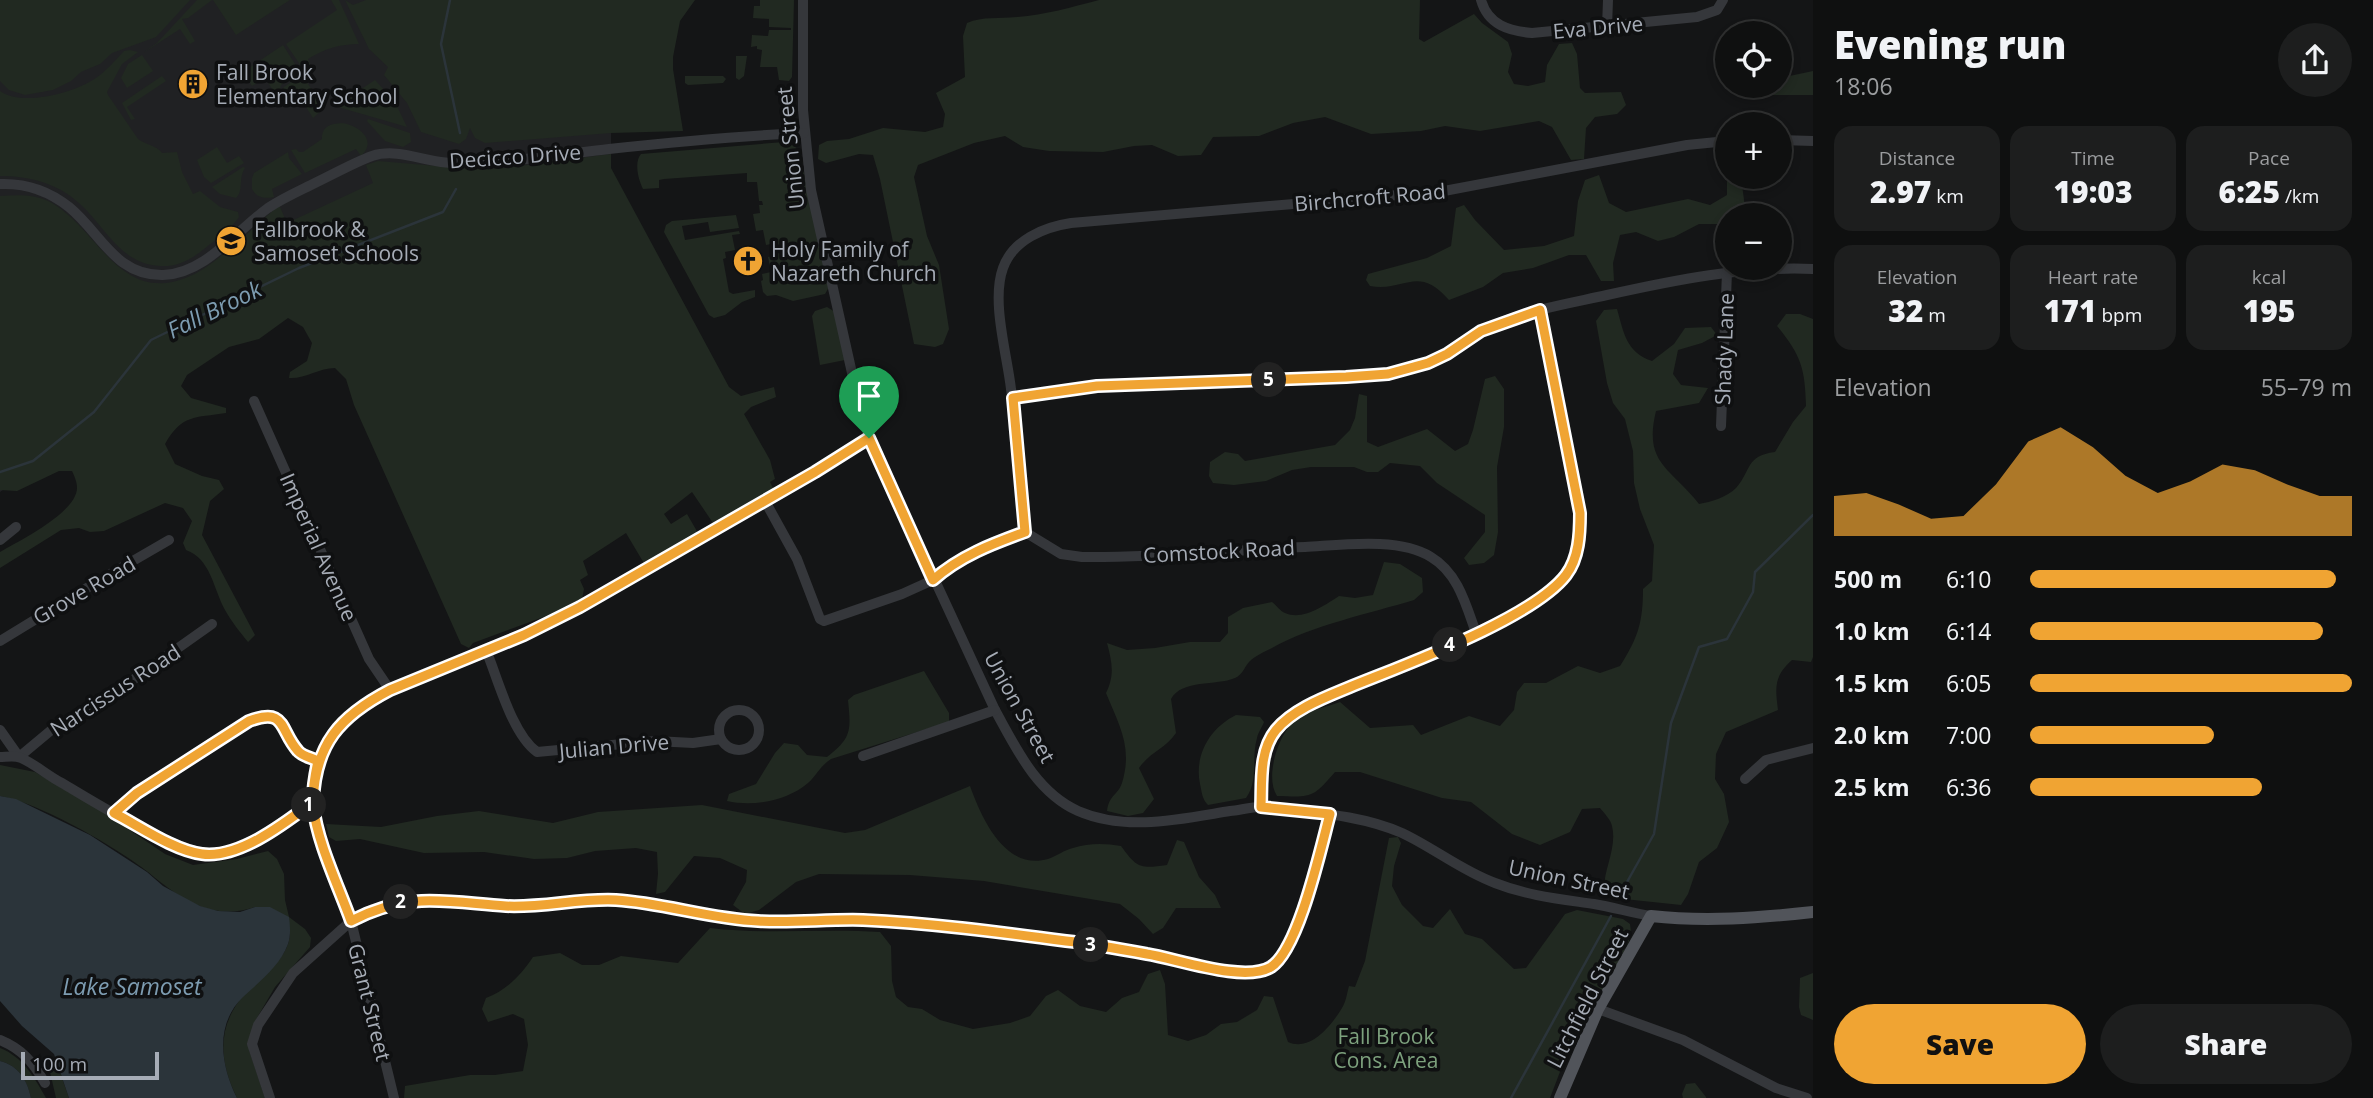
<!DOCTYPE html>
<html lang="en">
<head>
<meta charset="utf-8">
<style>
	:root { --surface:#0f1010; --page:#1d1e1e; --text:#f1f3f6; --muted:#9b9d9f; --line:#2f3030; --accent:#f0a433 }
	body { margin:0; font-family:"Open Sans",sans-serif; background:var(--page); color:var(--text); height:100vh; display:flex; flex-direction:column; font-size:26px; white-space:nowrap }
	* { box-sizing:border-box; margin:0 }
	p { font-size:23px; color:var(--muted) }
	.icon { flex:none; width:38px; height:38px; fill:none; stroke:currentColor; stroke-width:2; stroke-linecap:round; stroke-linejoin:round }
	.map { position:relative; flex:1; overflow:hidden }
	.details { display:flex; flex-direction:column; background:var(--surface); width:560px }
	.details>* { flex:none }
	.buttons { position:absolute; left:1715px; top:21px; display:grid; gap:14px }
	.buttons a { display:grid; place-items:center; width:77px; height:77px; border-radius:50%; background:var(--surface); box-shadow:0 4px 10px #0003,0 0 0 2px var(--line); font-size:35px }
	.scale { position:absolute; left:21px; bottom:18px; width:138px; box-sizing:border-box; padding-left:7px; border:4px solid #a6acb6; border-top:0; font-size:19px; line-height:24px; white-space:nowrap; color:#a6acb6; -webkit-text-stroke:5px #0f1011; paint-order:stroke }
	.pin { position:absolute; display:grid; place-items:center; width:60px; height:60px; color:#fff; margin:-72px -30px; border-radius:50% 50% 50% 0; rotate:-45deg; box-shadow:0 0 7px #0007 }
	.pin .icon { rotate:45deg }
	.km { position:absolute; width:35px; height:35px; margin:-18px; border-radius:50%; background:#222; color:#fff; font-size:19px; line-height:35px; text-align:center }
	.round { display:grid; place-items:center; flex:none; width:74px; height:74px; border-radius:37px; background:var(--page) }
	.headline { display:flex; align-items:center; justify-content:space-between; height:119px; padding:0 21px }
	h1 { font-size:38px; font-weight:800; line-height:52px }
	.metrics { display:grid; grid-template-columns:repeat(3,1fr); gap:10px; height:119px; padding:7px 21px }
	.metrics div { display:grid; align-content:center; border-radius:18px; background:var(--page); text-align:center }
	.metrics b { font-size:30px; font-weight:800 }
	.metrics small { font-size:19px; font-weight:400 }
	.metrics p { font-size:19px }
	.chart { height:196px; padding:14px 21px }
	.chart p { display:flex; justify-content:space-between }
	.chart svg { width:100%; height:126px; margin-top:7px; fill:var(--accent); opacity:.7 }
	.primary-button { display:flex; gap:14px; margin-top:auto; padding:14px 21px }
	.primary-button a { flex:1; height:80px; border-radius:42px; background:var(--accent); color:#111; font-size:28px; font-weight:800; line-height:80px; text-align:center }
	.primary-button a+a { background:var(--page); color:var(--text) }
	ul { padding:0 21px; list-style:none; font-size:23px }
	li { display:grid; grid-template-columns:112px 84px 1fr; align-items:center; height:52px }
	li i { height:18px; border-radius:9px; background:var(--accent) }
	main { display:flex; flex:1; min-height:0 }
	.map>svg:first-child { display:block }
	.built { fill:#202123 }
	.green { fill:#212921 }
	.water { fill:#2b343a }
	.lines { fill:none; stroke-linecap:round; stroke-linejoin:round }
	.stream { stroke:#2b343a; stroke-width:2.5 }
	.minor { stroke:#35373b; stroke-width:10 }
	.major { stroke:#51545a; stroke-width:12 }
	.route-casing { stroke:#fff; stroke-width:14 }
	.route { stroke:#f0a433; stroke-width:9 }
	.labels { text-anchor:middle; dominant-baseline:central; stroke-width:7; stroke-linejoin:round; paint-order:stroke }
	.street-label { font-size:21px; fill:#a6acb6; stroke:#0f1011 }
	.poi-label { font-size:21px; fill:#a6acb6; stroke:#0f1011; text-anchor:start }
	.park-label { font-size:21px; fill:#7da17d; stroke:#0f1011 }
	.water-label { font-size:23px; font-style:italic; fill:#7d9cb1; stroke:#0f1011 }
</style>
</head>
<body>
<main>
<div class="map">
<svg width="1813" height="1098" viewBox="0 0 1813 1098">
	<rect width="100%" height="100%" fill="#141516"/>
	<path class="built" d="M0,0H693L611,16V168L110,372L34,468L0,492Z"/>
	<g class="green">
		<path d="M0,0H190L156,37L112,53L100,64L81,72L71,81L53,90L25,95L9,90L0,81Z"/>
		<path d="M197,0H212L188,18L182,19L195,41L190,44L180,29L143,53L157,43Z"/>
		<path d="M213,0H290L236,35Z"/>
		<path d="M331,0H339L359,44C340,44 324,49 308,59L311,67L305,72L286,44L337,10Z"/>
		<path d="M345,0L353,5L366,0H695L680,21L673,57V69L683,131L611,133L485,143L475,138L470,128L466,139L459,144L421,132L407,103L384,75L388,67L369,49Z"/>
		<path d="M760,0H794L792,77L789,81L779,80L777,67H760L762,50L757,49V46L751,47L752,35L768,36L769,30H791V28L769,27V19L753,18L754,6H760Z"/>
		<path d="M1099,0H1420L1419,39L1424,42L1474,14L1482,23L1508,42L1512,54L1508,72L1514,84L1528,86L1545,82L1547,65L1559,44L1572,43L1577,54L1580,88L1585,93L1621,92L1626,105L1617,114L1595,117L1586,128L1584,159L1571,160L1552,127L1539,121L1480,131L1445,126L1421,131L1371,134L1325,117L1293,123L1259,136L1213,137L1201,155L1178,156L1152,145L1134,146L1103,152L1049,151L1023,147L1005,136L974,143L918,165L914,177L927,236L939,265L949,329L943,344L935,347L914,344L880,179L873,155L859,154L826,163L818,159L819,145L827,141L849,139L883,128L925,132L943,127L945,114L936,93L965,77L963,36L967,23C983,16 999,19 1017,17C1045,15 1072,7 1099,0Z"/>
		<path d="M283,45L300,72L281,85L278,98L265,78L252,86L243,72Z"/>
		<path d="M130,50L138,52L122,64L107,92L108,95L138,139C146,145 156,145 162,153L177,152L182,172L193,194L200,191L220,207L238,212L239,217C231,229 215,240 204,249C190,260 178,267 160,266C120,264 106,227 79,203C57,183 29,176 0,176V91C22,107 74,93 96,78C106,71 115,61 124,51Z"/>
		<path d="M142,55L153,71L127,88L121,78L128,64Z"/>
		<path d="M736,56H747L744,76L739,80L736,78Z"/>
		<path d="M1813,71V95H1760L1752,86H1780V78Z"/>
		<path d="M302,75L324,108L313,118L294,88L282,95L281,92L284,87Z"/>
		<path d="M162,76L166,81L127,107L135,119L131,120L122,103Z"/>
		<path d="M685,76H723L726,79L723,83L688,85L685,83Z"/>
		<path d="M375,80L395,102L407,127L338,107L339,104Z"/>
		<path d="M368,119L410,133L411,142L403,147L385,141L367,121Z"/>
		<path d="M342,123C359,125 378,141 361,156L356,149L305,173L291,150L296,149L299,152H303L322,139C322,126 330,124 342,123Z"/>
		<path d="M784,142L794,145L800,154L829,287L825,294L793,301L776,295L767,296L763,292L761,281L763,280L762,274L771,272L768,257L778,255L776,243L766,245L763,230L756,231L753,214L760,213L759,205H763L762,201H759L757,182H747V173L664,179L659,180V188L643,189C638,179 634,162 641,154Z"/>
		<path d="M217,147L227,163L239,156L244,163L211,183L204,177L197,160Z"/>
		<path d="M288,152L289,158L302,174L272,189L274,197C264,199 257,198 252,189V178L254,173Z"/>
		<path d="M611,154V168L729,387L741,396L774,387L776,397L751,407L744,414L770,460L775,479L770,482L774,490L713,523L692,492L664,514L671,524L687,514L698,533L645,565L626,533L583,561L588,575L580,580L584,589L582,599L576,605L473,643L469,648L461,644L354,405L346,379L335,368C319,368 305,379 289,378L290,372L307,361L312,343L303,327L288,318L259,339L229,347L187,375L181,386L191,398L226,408V413C195,418 182,414 165,444L175,464L202,476L219,480L224,489L210,501L202,535L255,635L248,642C240,632 231,621 225,610C213,588 211,559 186,550L183,543L192,521L183,508L165,503L104,531L90,532L79,528L61,530L0,568V552C19,541 78,512 77,487C77,482 74,475 72,471H59L17,491L0,490V196C16,195 33,194 48,201C98,226 118,306 188,277C214,267 255,226 277,207H280L287,223L373,183L366,165L378,161L472,169L505,168Z"/>
		<path d="M243,167L245,168C238,178 244,191 236,198L220,194L212,187Z"/>
		<path d="M1727,168V177H1741L1746,215H1727V224H1699L1674,237L1658,241L1636,232L1620,235L1613,263L1614,281H1601L1586,255H1569L1533,268L1503,273L1483,287L1449,300C1417,264 1406,292 1370,286L1366,280L1368,274L1427,258L1451,246L1456,208L1464,205L1475,220L1504,250L1544,246L1574,236L1578,201L1585,180L1599,175L1609,203L1626,212L1688,199L1710,205L1727,195Z"/>
		<path d="M736,215L739,228L710,232L708,222L682,226L685,240L739,231L740,234L732,235L735,250L725,252L726,258L723,259L729,292L733,294L755,290V297L742,302L725,315L714,318L709,315L664,232L666,225L672,221Z"/>
		<path d="M827,307L835,312L845,360L820,365L812,316L815,311Z"/>
		<path d="M1617,309C1624,333 1626,352 1652,361L1674,344L1685,328L1711,327L1717,335L1702,343L1678,350L1673,374L1681,385L1708,388L1699,403L1656,411C1643,464 1671,468 1699,504C1711,502 1727,497 1736,488C1752,470 1745,456 1775,452L1793,422L1806,406C1805,368 1801,355 1777,326L1786,314H1800L1813,319V657L1811,662L1792,660C1774,676 1775,687 1778,710L1726,732L1716,754L1715,779L1724,794L1729,822L1717,848L1699,862L1688,894L1681,905L1605,897C1600,874 1618,850 1612,826C1611,820 1604,813 1600,808L1582,809L1570,832L1540,845L1512,834L1471,802L1442,798L1360,772H1335C1312,799 1311,797 1277,796C1264,777 1279,730 1299,717C1310,710 1327,707 1340,702L1370,728L1413,725L1421,735L1469,716L1500,726L1514,710L1517,692L1524,683H1546L1578,666L1600,673L1620,666C1638,638 1643,622 1643,589L1652,581L1654,545L1640,509L1634,483L1633,451L1625,419L1613,403L1607,383L1596,321L1604,310Z"/>
		<path d="M1495,376L1504,389V427L1497,467L1498,532L1494,555L1484,563L1469,565L1464,558L1485,532V515L1437,483L1420,466L1390,463L1378,472H1367L1354,467H1311L1292,470L1266,481L1234,485L1213,483L1209,476L1210,462L1225,452L1238,454L1245,461L1335,445L1350,430L1355,418L1359,394L1367,396V442L1378,447L1427,429L1455,451L1468,444L1473,430L1485,379Z"/>
		<path d="M1384,562L1400,564L1422,578L1423,592L1414,600C1371,613 1310,626 1272,648C1264,652 1255,656 1249,662C1244,668 1242,675 1235,678C1216,686 1182,679 1171,699L1176,733C1165,749 1150,752 1139,768L1154,799L1143,813L1128,816L1107,811C1109,795 1118,795 1122,783C1133,747 1119,725 1106,693C1115,675 1112,662 1107,643L1127,650L1155,648L1190,642H1220L1228,633V617L1243,608L1272,602C1276,605 1281,612 1285,613C1303,621 1325,605 1339,596L1355,598L1373,595Z"/>
		<path d="M924,671L949,713V722L831,759C819,767 817,775 808,783C787,801 753,807 727,801L729,794L756,784L775,753L784,743L798,745L807,755L827,757C852,738 851,730 848,700L854,695Z"/>
		<path d="M1236,715L1260,717L1264,722C1262,727 1258,733 1257,738C1251,758 1259,780 1246,798L1208,805C1202,799 1202,793 1200,784C1194,755 1210,728 1236,715Z"/>
		<path d="M0,765L35,772L97,808L165,854L193,865L237,859L268,851L277,859L284,874L285,900L289,917L305,929L311,938L310,947L275,987L254,1023L249,1050L265,1098H237C221,1065 216,1033 239,1001C248,989 263,979 273,967C282,957 289,947 290,934L255,907C237,913 220,913 202,907C181,899 165,886 148,872C116,847 40,803 0,796Z"/>
		<path d="M970,786C982,819 1005,871 1048,859C1057,856 1064,850 1073,848C1088,843 1105,843 1121,846C1137,868 1140,869 1167,865L1177,840L1184,842L1199,877L1215,895L1221,908H1176L1163,928L1153,934L1139,919L1120,904L984,881L910,875L819,874L796,882L759,910L745,914L733,905L746,882L747,870L720,858L694,856L665,892L656,894L658,874L657,852L636,848L595,851L567,858L534,859L484,852L424,853L360,839L336,841L329,837L326,824L381,827L437,816L479,811L553,823L598,812L702,805L845,833L865,830Z"/>
		<path d="M1398,837L1401,843L1394,866L1392,886L1402,905L1423,926L1433,928L1450,909L1465,934L1482,939L1514,969L1526,968L1565,914L1577,910L1623,919L1630,924L1631,932L1628,944L1566,1056L1550,1098H404L405,1086L470,1075H495L523,1071L528,1045L524,1019L513,1014L488,1022L482,1009L486,998C506,991 522,974 533,957L560,953L582,965H599L621,956L678,963L710,928C767,935 823,928 880,932L891,946L892,981L896,997L908,1007L922,1009L940,1020L973,1029L1010,1023L1030,1016L1046,996L1058,990L1080,1006L1106,1012L1122,998L1139,992L1148,974L1160,970L1165,984L1168,1035L1188,1041L1206,1035L1221,1024L1237,1022L1257,1010L1264,996L1273,997L1288,1042C1310,1052 1331,1026 1342,1008C1346,1002 1347,993 1349,986L1355,987L1365,961L1389,838Z"/>
		<path d="M1813,973V1020L1801,1015L1799,1007L1800,978Z"/>
		<path d="M0,1048C23,1057 34,1077 46,1098H31C27,1080 19,1066 0,1061Z"/>
		<path d="M55,1058L69,1098H56L50,1072Z"/>
		<path d="M1695,1083L1706,1097V1098H1683L1682,1094L1686,1084Z"/>
	</g>
	<g class="water">
		<path d="M0,796L16,799L90,835L147,872L163,886L200,906L218,911L240,912L255,907H270L289,917C290,925 291,936 288,944C280,966 259,982 243,997C214,1025 221,1066 237,1098H69L54,1054L22,1026L0,1001Z"/>
		<path d="M0,1061C19,1066 27,1080 31,1098H0Z"/>
	</g>
	<g class="lines">
		<g class="stream">
			<path d="M450,0L441,44L460,133"/>
			<path d="M0,472L33,461L94,412L151,340L299,268L443,212L456,189"/>
			<path d="M1618,898L1654,834L1671,723L1699,647L1727,639L1753,592L1755,572L1813,515"/>
			<path d="M1511,1098L1611,916"/>
		</g>
		<g class="minor">
			<path d="M803,0V110L811,190L852,373L869,438L995,710C1016,748 1036,792 1078,811C1126,832 1181,819 1230,811C1240,810 1251,807 1261,807C1272,807 1283,809 1293,810C1330,814 1368,818 1402,833C1434,848 1462,871 1495,883C1528,896 1560,899 1594,904C1613,907 1632,913 1651,916"/>
			<path d="M1481,0C1488,25 1509,31 1532,33L1697,17L1717,10L1723,0"/>
			<path d="M1607,27L1608,0"/>
			<path d="M1780,140L1813,141"/>
			<path d="M0,184C25,183 49,191 69,207C101,233 115,276 163,275C205,274 236,231 268,208C283,198 299,191 315,183C334,174 353,163 372,156C399,147 429,164 456,163C507,163 558,155 609,149C673,142 739,136 804,133"/>
			<path d="M1013,398L1097,385L1346,377C1381,374 1413,371 1444,355C1463,345 1479,331 1499,323C1534,309 1571,303 1607,295C1675,280 1743,266 1813,269"/>
			<path d="M254,401L369,659L390,690"/>
			<path d="M1721,426L1727,272"/>
			<path d="M765,501L797,559L820,619L824,621L902,594L933,580L950,566L986,546L1025,532L1061,554L1082,557C1156,558 1231,550 1305,547C1342,545 1399,537 1431,557C1458,573 1466,605 1476,633"/>
			<path d="M1025,532C1023,485 1018,436 1011,389C1007,354 991,301 1003,268C1013,240 1044,227 1071,223L1444,191L1687,145L1727,141"/>
			<path d="M0,540L16,527"/>
			<path d="M0,641L100,580L169,540"/>
			<path d="M486,650C498,679 512,734 537,752L655,741L693,743L721,739"/>
			<circle cx="739" cy="730" r="20"/>
			<path d="M0,730L19,757L55,727L106,699L212,624"/>
			<path d="M863,756L995,710"/>
			<path d="M0,757C6,757 15,755 21,758C35,764 48,776 62,783C96,803 184,859 221,854C250,850 289,819 313,802"/>
			<path d="M1745,779L1766,760L1813,748"/>
			<path d="M1261,807C1262,781 1259,751 1276,730C1293,709 1326,697 1350,687C1404,665 1532,620 1566,575C1579,558 1580,534 1580,514L1540,309"/>
			<path d="M114,812L137,793L249,721C287,707 279,730 298,751C302,756 312,758 318,761"/>
			<path d="M1598,1009L1683,1040L1776,1088L1807,1098"/>
			<path d="M0,1040C22,1049 33,1062 45,1083"/>
			<path d="M270,1098L252,1044L258,1025L293,973L351,921L373,909L426,899L509,906L571,901L613,900L757,921L860,920L923,924L1067,941L1149,954L1231,972H1251L1271,967L1285,951L1295,933L1330,814"/>
			<path d="M394,1098L351,921L316,823L313,802L314,781L318,761L327,742L339,725L354,711L390,690L524,635L580,607L815,472L869,438"/>
		</g>
		<path class="major" d="M1560,1098L1598,1009L1651,916C1705,922 1759,918 1813,912"/>
	</g>
	<g class="lines">
		<g class="route-casing">
			<path id="route" d="M869,438L815,472L580,607L524,635L390,690C340,716 315,744 313,802C285,823 239,859 202,854C175,851 139,826 114,813L137,793L249,721C287,707 279,730 298,751C302,756 312,758 318,761C315,775 312,790 313,805C317,842 338,885 351,921C408,891 446,902 506,906C543,908 579,898 616,900C664,903 710,919 758,921C793,923 828,919 863,920C930,923 998,932 1066,941C1093,944 1120,949 1147,954C1178,959 1244,983 1271,967C1299,949 1321,847 1330,814L1261,807C1262,781 1259,751 1276,730C1293,709 1326,697 1350,687C1404,665 1532,619 1566,575C1579,558 1580,534 1580,513L1540,310L1481,331L1447,354L1428,363L1388,374L1346,377L1097,386L1013,398L1025,532C992,544 960,556 933,580L869,438"/>
		</g>
		<use href="#route" class="route"/>
	</g>
	<defs>
		<g id="building-disc" transform="scale(1.575)"><circle r="9.5" fill="#f0a433" stroke="#0f1011"/><path d="M-4-6H4V6H1V3H-1V6H-4ZM-2.5-4.3h1.7v1.8h-1.7ZM.8-4.3h1.7v1.8H.8ZM-2.5-1h1.7V.8h-1.7ZM.8-1h1.7V.8H.8Z" fill="#111"/></g>
		<g id="school-disc" transform="scale(1.575)"><circle r="9.5" fill="#f0a433" stroke="#0f1011"/><path d="M0-5L7-2L0 1L-7-2ZM-4 1L0 2.5L4 1V4Q0 6-4 4Z" fill="#111"/></g>
		<g id="church-disc" transform="scale(1.575)"><circle r="9.5" fill="#f0a433" stroke="#0f1011"/><path d="M-1.2-6h2.4v3.5h3.3v2.4h-3.3V6h-2.4V-.1h-3.3v-2.4h3.3Z" fill="#111"/></g>
	</defs>
	<g fill-rule="evenodd">
		<use href="#building-disc" x="193" y="84"/>
		<use href="#school-disc" x="231" y="241"/>
		<use href="#church-disc" x="748" y="261"/>
	</g>
	<g class="labels">
		<g class="street-label">
			<text transform="translate(1598 27) rotate(-5)">Eva Drive</text>
			<text transform="translate(790 148) rotate(-96)">Union Street</text>
			<text transform="translate(515 156) rotate(-4)">Decicco Drive</text>
			<text transform="translate(1370 197) rotate(-5)">Birchcroft Road</text>
			<text transform="translate(1724 349) rotate(-88)">Shady Lane</text>
			<text transform="translate(319 547) rotate(66)">Imperial Avenue</text>
			<text transform="translate(1219 551) rotate(-3)">Comstock Road</text>
			<text transform="translate(84 590) rotate(-30)">Grove Road</text>
			<text transform="translate(115 690) rotate(-33)">Narcissus Road</text>
			<text transform="translate(1020 707) rotate(61)">Union Street</text>
			<text transform="translate(614 746) rotate(-5)">Julian Drive</text>
			<text transform="translate(1569 879) rotate(12)">Union Street</text>
			<text transform="translate(1587 998) rotate(-63)">Litchfield Street</text>
			<text transform="translate(370 1002) rotate(76)">Grant Street</text>
		</g>
		<g class="poi-label">
			<text x="216" y="72">Fall Brook<tspan x="216" dy="24">Elementary School</tspan></text>
			<text x="254" y="229">Fallbrook &amp;<tspan x="254" dy="24">Samoset Schools</tspan></text>
			<text x="771" y="249">Holy Family of<tspan x="771" dy="24">Nazareth Church</tspan></text>
		</g>
		<g class="park-label">
			<text x="1386" y="1036">Fall Brook<tspan x="1386" dy="24">Cons. Area</tspan></text>
		</g>
		<g class="water-label">
			<text transform="translate(214 309) rotate(-26)">Fall Brook</text>
			<text x="132" y="986">Lake Samoset</text>
		</g>
	</g>
</svg>
<div class="buttons">
<a><svg class="icon" aria-label="locate" viewBox="0 0 24 24"><circle cx="12" cy="12" r="6"/><path d="M12 2v4M12 18v4M2 12h4M18 12h4"/></svg></a>
<a>+</a>
<a>−</a>
</div>
<div class="scale">100 m</div>
<div class="pin" style="left:869px;top:438px;background:#1e9e55"><svg class="icon" aria-label="arrive" viewBox="0 0 24 24"><path d="M6 21V4h12l-3 4 3 4H6"/></svg></div>
<b class="km" style="left:309px;top:805px">1</b>
<b class="km" style="left:401px;top:902px">2</b>
<b class="km" style="left:1091px;top:945px">3</b>
<b class="km" style="left:1450px;top:645px">4</b>
<b class="km" style="left:1269px;top:380px">5</b>
</div>
<section class="details">
<div class="headline"><div><h1>Evening run</h1><p>18:06</p></div><a class="round"><svg class="icon" aria-label="share" viewBox="0 0 24 24"><path d="M12 15V3M7 8l5-5 5 5M5 13v7h14v-7"/></svg></a></div>
<div class="metrics">
<div><p>Distance</p><b>2.97<small> km</small></b></div>
<div><p>Time</p><b>19:03</b></div>
<div><p>Pace</p><b>6:25<small> /km</small></b></div>
</div>
<div class="metrics">
<div><p>Elevation</p><b>32<small> m</small></b></div>
<div><p>Heart rate</p><b>171<small> bpm</small></b></div>
<div><p>kcal</p><b>195</b></div>
</div>
<div class="chart"><p><span>Elevation</span>55–79 m</p>
<svg viewBox="0 0 160 44" preserveAspectRatio="none"><path d="M0 44V30L10 29L20 33L30 38L40 37L50 26L60 11L70 6L80 13L90 23L100 29L110 25L120 19L130 21L140 26L150 30L160 30V44z"/></svg>
</div>
<ul>
<li><b>500 m</b>6:10<i style="width:95%"></i></li>
<li><b>1.0 km</b>6:14<i style="width:91%"></i></li>
<li><b>1.5 km</b>6:05<i style="width:100%"></i></li>
<li><b>2.0 km</b>7:00<i style="width:57%"></i></li>
<li><b>2.5 km</b>6:36<i style="width:72%"></i></li>
</ul>
<div class="primary-button"><a>Save</a><a>Share</a></div>
</section>
</main>
</body>
</html>
